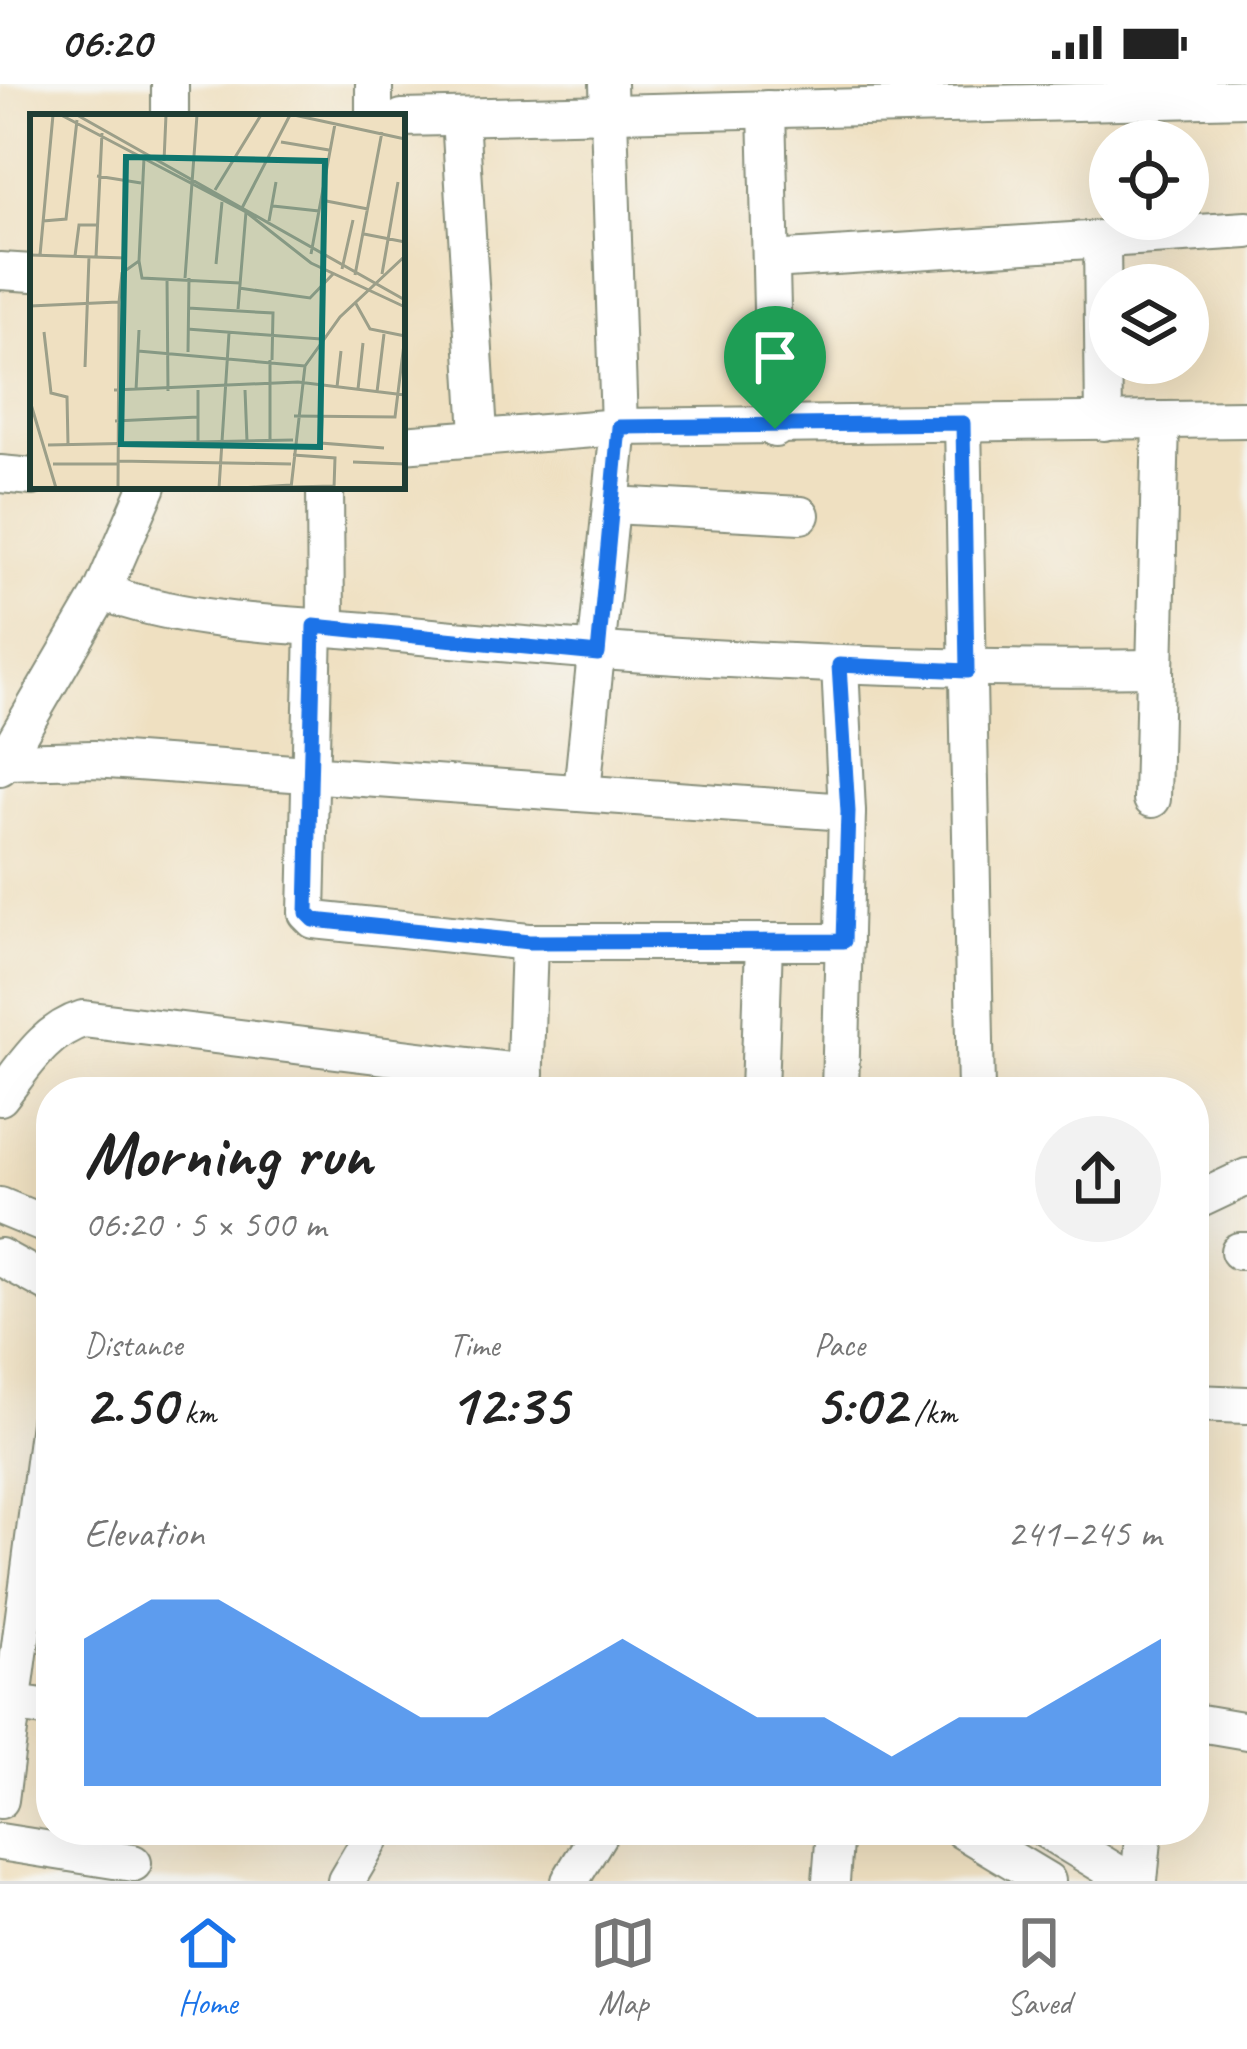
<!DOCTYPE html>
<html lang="en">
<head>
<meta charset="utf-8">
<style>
	:root { --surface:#fff; --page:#f2f2f2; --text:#222; --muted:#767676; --line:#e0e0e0; --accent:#1a73e8 }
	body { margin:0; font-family:Caveat,sans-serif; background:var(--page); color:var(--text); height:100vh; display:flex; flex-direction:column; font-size:45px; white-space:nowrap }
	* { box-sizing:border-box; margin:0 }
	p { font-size:39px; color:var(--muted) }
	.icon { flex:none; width:66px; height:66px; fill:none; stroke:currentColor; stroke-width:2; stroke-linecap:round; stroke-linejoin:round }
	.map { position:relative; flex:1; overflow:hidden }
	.details { position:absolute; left:36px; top:993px; width:1173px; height:768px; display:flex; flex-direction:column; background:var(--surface); border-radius:48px; box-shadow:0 12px 48px #0002 }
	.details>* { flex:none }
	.buttons { position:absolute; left:1089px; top:36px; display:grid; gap:24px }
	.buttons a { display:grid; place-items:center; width:120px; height:120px; border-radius:50%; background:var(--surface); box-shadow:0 12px 48px #0002; font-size:60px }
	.pin { position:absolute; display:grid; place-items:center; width:102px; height:102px; color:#fff; margin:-123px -51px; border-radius:50% 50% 50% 0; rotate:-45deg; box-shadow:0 0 12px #0007 }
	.pin .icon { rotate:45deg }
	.round { display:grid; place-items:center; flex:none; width:126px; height:126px; border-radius:63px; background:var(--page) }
	.headline { display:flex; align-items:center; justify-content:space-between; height:204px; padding:0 48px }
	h1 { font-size:66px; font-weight:700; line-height:90px }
	.stats { display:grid; grid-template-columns:repeat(3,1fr); gap:18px; height:204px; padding:12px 48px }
	.stats div { display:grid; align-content:center }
	.stats b { font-size:60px; font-weight:700 }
	.stats small { font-size:33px; font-weight:400 }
	.stats p { font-size:33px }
	.chart { height:336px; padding:24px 48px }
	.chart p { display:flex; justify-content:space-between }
	.chart svg { width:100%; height:216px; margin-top:12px; fill:var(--accent); opacity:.7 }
	.status { display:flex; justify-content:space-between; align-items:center; height:84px; padding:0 60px; background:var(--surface); direction:ltr }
	.status svg { height:33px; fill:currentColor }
	.dock { display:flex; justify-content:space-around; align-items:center; height:168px; border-top:3px solid var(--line); background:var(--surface); font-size:33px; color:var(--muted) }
	.dock a { display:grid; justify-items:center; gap:6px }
	.dock .selected { color:var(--accent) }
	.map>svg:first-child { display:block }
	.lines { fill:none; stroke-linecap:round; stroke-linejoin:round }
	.minor-casing { stroke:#878e7a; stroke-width:40 }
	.minor { stroke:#fff; stroke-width:36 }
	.route-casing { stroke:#fff; stroke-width:24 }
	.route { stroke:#1a73e8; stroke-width:15 }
	.inset-road { fill:none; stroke:#9c9f89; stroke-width:3 }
	.view { fill:#0f766e; fill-opacity:0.15; stroke:#0f766e; stroke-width:6 }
	.inset-edge { fill:none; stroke:#1f3d34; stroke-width:6 }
</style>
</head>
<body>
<div class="status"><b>06:20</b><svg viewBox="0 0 49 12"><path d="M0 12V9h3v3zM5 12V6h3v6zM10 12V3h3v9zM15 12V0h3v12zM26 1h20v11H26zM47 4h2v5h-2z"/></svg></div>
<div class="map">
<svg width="1247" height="1797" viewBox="0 0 1247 1797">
	<rect width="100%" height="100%" fill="#f6f6f2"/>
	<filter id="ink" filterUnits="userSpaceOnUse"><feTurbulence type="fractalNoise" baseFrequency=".00833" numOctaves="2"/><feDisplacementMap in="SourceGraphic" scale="24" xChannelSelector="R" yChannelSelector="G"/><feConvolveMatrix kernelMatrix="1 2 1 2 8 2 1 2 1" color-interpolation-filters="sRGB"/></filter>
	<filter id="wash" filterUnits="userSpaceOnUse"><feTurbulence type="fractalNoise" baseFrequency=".004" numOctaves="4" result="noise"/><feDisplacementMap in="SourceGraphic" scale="48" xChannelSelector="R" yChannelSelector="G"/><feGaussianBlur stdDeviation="2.7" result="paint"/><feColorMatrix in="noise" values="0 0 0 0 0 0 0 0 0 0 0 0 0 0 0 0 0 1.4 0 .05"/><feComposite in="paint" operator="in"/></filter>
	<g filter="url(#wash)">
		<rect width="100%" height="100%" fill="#efe0c1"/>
	</g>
	<g filter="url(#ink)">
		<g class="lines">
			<g class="minor-casing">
				<g id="minor">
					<path d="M374,0V33"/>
					<path d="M767,25L775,345"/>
					<path d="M170,33V0"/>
					<path d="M460,33L479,350"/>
					<path d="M402,34L1247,14"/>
					<path d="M1102,155L1104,338"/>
					<path d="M771,176L1247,146"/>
					<path d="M0,187L33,189"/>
					<path d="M963,339L976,1008"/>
					<path d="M402,360L619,343L1247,335"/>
					<path d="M0,390L33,393"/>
					<path d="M325,402L326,543"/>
					<path d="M612,421L801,431"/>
					<path d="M102,508C195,542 291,539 389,549C645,574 899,588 1155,584"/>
					<path d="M314,542L307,829L314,836L529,858H844"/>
					<path d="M840,581L847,728L840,1008"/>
					<path d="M5,677L94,675L847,728"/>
					<path d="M0,683L102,508L148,402"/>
					<path d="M582,708L619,343L608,0"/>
					<path d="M1152,715L1161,337"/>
					<path d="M524,1008L529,858"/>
					<path d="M759,1008L764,858"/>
					<path d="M0,1013C24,983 44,947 83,935L525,989"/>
					<path d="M1194,1118L1247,1093"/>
					<path d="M0,1122L51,1143"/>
					<path d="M1239,1167H1247"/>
					<path d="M0,1173L51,1201"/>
					<path d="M1194,1319L1247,1321"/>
					<path d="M14,1620L51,1625"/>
					<path d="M1194,1638L1247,1647"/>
					<path d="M0,1716L51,1324"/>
					<path d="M962,1746L1047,1797"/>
					<path d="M1046,1746L1130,1797"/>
					<path d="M0,1758L133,1779"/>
					<path d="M346,1797L376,1746"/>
					<path d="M570,1797L601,1746"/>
					<path d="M831,1797L835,1746"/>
					<path d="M1139,1797L1144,1746"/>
				</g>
			</g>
			<use href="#minor" class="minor"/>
		</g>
	</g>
	<g class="lines" filter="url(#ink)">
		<g class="route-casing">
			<path id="route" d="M963,339L967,587L839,581L848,728L844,857L529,858L314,836L307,829L314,542L598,570L619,343Z"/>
		</g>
		<use href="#route" class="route"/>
	</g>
	<g transform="translate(30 30)">
		<rect width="375" height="375" fill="#efe0c1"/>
		<path class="inset-road" d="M31,1L216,98L281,149L375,193M47,1L375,186M264,1L375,25M251,28L299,36M134,47L136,1M67,62L111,69M185,76L231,1M291,86L338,95M243,92L289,97M212,94L260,1M13,107L36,105L47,6M239,107L246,68M334,120L375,128M281,140L305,10M0,141L96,144M10,141L23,1M45,142L49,111H69M66,143L72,19M109,147L112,164L210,169M186,150L192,88M312,155L323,106M352,160L368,68M325,161L352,18M137,164L138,277M155,164L167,1M209,174L280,184L304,159M0,192L88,188M158,194L243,199L242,246M208,195L216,98M157,215L291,225M14,218L21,279L37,283L38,330M108,237L275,252M158,238L159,164M240,246V327M55,253L59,143M307,273L311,237M328,275L333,229M84,276L268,268L375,281M106,276L109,216M168,276V327M215,276L217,327M347,278L354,220M0,287L26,374M264,302L365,303L375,222L340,215L325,188M292,303L291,329L354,334M85,307L168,303M18,331L263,326M263,341L305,344L304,374M88,347L261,350M323,348L375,350M23,350H88M261,373L304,372M88,374L89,188L92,159L109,147L114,44M189,374L199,219M210,374L261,371M261,374L275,252L310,203L375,142"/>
		<path class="view" d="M96,43L295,47L290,333L91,330Z"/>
		<rect width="375" height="375" class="inset-edge"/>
	</g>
</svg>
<div class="buttons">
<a><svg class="icon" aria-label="locate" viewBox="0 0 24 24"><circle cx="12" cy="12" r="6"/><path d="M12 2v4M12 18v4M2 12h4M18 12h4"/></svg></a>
<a><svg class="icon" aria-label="layers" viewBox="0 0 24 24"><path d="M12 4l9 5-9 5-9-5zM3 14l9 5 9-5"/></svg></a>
</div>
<div class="pin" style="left:775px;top:345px;background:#1e9e55"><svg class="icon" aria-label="arrive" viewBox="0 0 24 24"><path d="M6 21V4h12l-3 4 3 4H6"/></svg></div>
<section class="details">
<div class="headline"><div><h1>Morning run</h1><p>06:20 · 5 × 500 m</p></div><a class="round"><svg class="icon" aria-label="share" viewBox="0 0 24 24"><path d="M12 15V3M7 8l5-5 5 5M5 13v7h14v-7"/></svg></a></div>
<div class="stats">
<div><p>Distance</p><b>2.50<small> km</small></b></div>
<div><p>Time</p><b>12:35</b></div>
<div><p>Pace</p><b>5:02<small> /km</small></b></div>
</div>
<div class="chart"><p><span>Elevation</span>241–245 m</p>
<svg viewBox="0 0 160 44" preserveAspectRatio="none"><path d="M0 44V14L10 6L20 6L30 14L40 22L50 30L60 30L70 22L80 14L90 22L100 30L110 30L120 38L130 30L140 30L150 22L160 14V44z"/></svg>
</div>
</section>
</div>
<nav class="dock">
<a class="selected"><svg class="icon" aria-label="home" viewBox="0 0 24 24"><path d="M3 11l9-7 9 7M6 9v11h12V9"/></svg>Home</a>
<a><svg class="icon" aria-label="map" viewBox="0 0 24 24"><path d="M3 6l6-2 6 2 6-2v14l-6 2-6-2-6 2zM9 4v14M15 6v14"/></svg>Map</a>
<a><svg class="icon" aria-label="saved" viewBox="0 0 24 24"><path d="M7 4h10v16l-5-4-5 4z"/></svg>Saved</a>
</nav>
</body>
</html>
